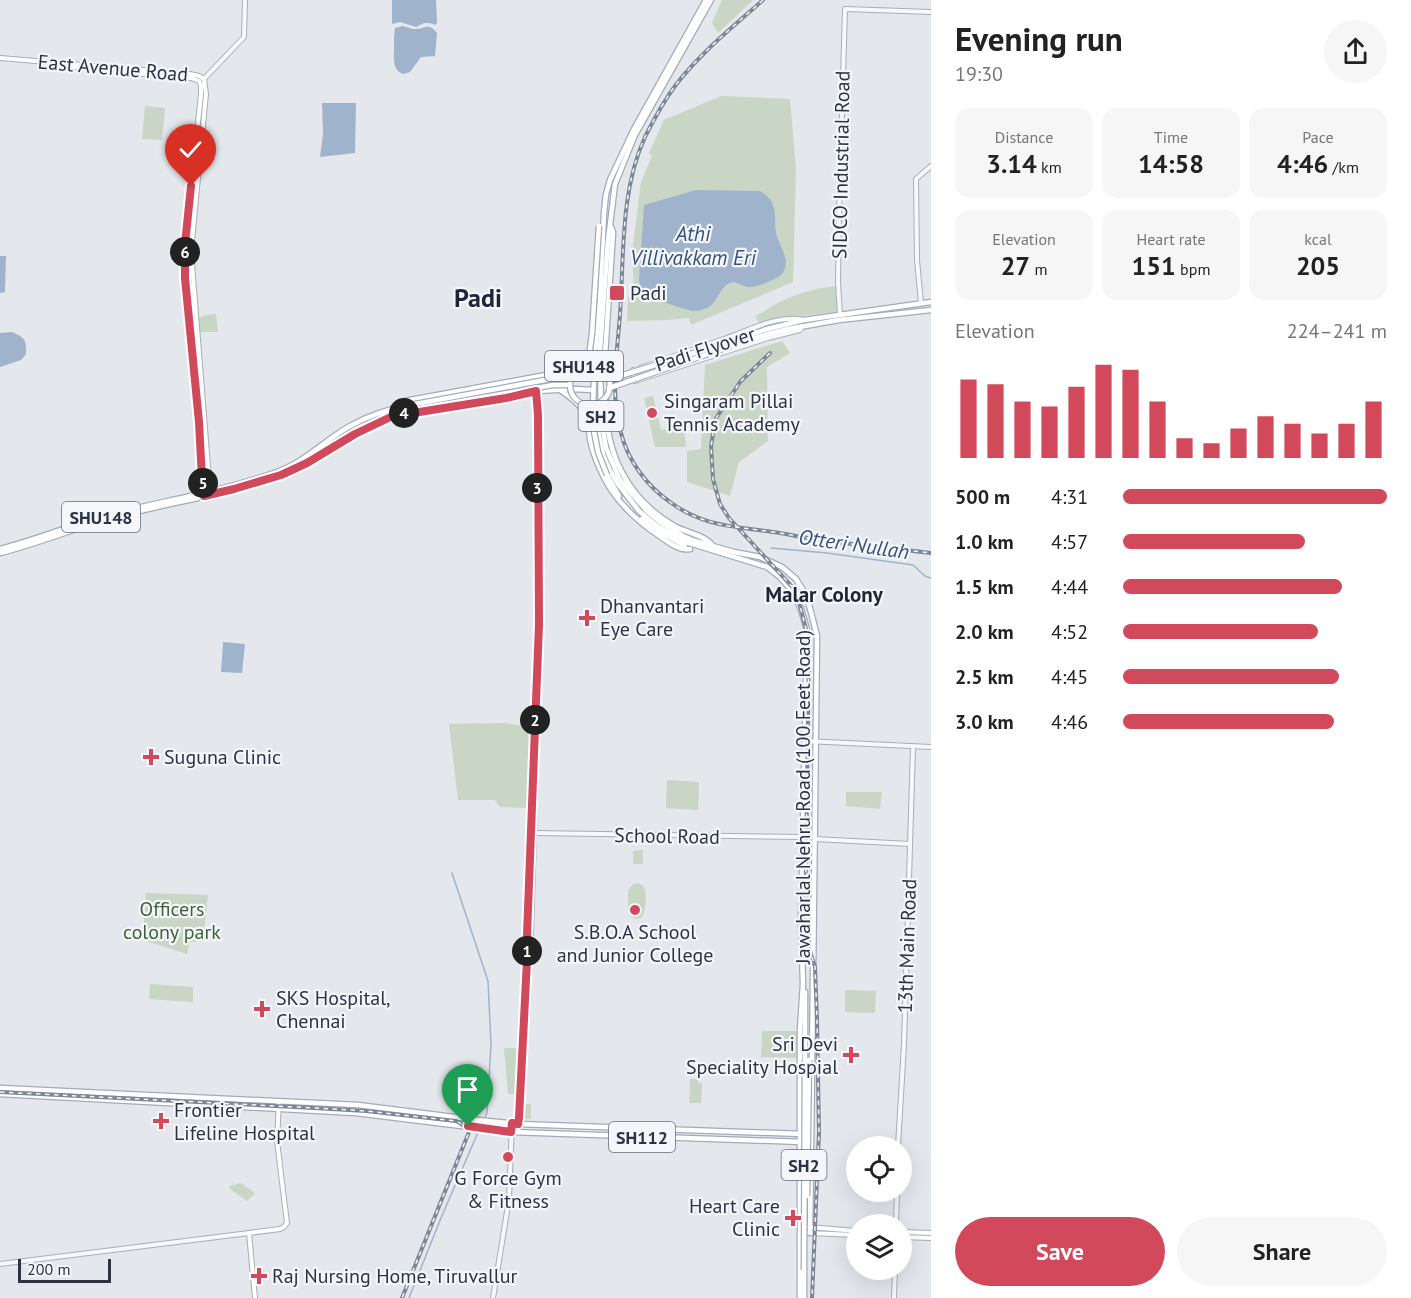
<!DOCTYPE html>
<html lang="en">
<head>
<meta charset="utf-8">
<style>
	:root { --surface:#fff; --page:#f6f6f6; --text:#222; --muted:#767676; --accent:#d1495b }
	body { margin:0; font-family:"PT Sans",sans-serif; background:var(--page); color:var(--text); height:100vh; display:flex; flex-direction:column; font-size:22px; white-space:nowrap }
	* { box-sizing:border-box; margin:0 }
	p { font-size:20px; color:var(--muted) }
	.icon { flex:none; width:33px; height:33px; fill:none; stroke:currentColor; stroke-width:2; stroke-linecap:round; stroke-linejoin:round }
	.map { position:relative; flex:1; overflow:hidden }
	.side { display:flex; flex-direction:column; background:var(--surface); width:480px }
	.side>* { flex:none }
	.controls { position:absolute; left:846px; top:1136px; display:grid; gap:12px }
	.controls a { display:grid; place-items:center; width:66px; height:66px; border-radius:50%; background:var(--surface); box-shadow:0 6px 24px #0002; font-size:30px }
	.scale { position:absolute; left:18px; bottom:15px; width:93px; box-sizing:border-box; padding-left:6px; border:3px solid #2b3445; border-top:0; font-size:16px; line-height:21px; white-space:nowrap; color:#2b3445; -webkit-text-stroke:4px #f4f6f9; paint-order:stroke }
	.pin { position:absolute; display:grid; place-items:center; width:51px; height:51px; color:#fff; margin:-62px -26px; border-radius:50% 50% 50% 0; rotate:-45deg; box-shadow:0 0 6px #0007 }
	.pin .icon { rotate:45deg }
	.km { position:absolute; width:30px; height:30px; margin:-15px; border-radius:50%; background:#222; color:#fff; font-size:16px; line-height:30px; text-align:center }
	.round { display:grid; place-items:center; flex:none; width:63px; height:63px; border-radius:32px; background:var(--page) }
	.overview { display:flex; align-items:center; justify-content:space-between; height:102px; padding:0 24px }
	h1 { font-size:33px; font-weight:600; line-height:45px }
	.figures { display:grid; grid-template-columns:repeat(3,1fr); gap:9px; height:102px; padding:6px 24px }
	.figures div { display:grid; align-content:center; border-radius:15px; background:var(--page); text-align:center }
	.figures b { font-size:26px; font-weight:600 }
	.figures small { font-size:16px; font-weight:400 }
	.figures p { font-size:16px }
	.chart { height:168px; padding:12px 24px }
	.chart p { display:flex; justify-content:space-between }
	.chart svg { width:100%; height:108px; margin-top:6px; stroke:var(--accent); stroke-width:6 }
	.button { display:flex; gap:12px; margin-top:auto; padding:12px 24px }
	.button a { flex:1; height:69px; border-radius:36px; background:var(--accent); color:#fff; font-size:24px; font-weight:600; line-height:69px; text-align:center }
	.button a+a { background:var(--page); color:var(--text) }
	ul { padding:0 24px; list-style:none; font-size:20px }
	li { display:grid; grid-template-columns:96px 72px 1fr; align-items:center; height:45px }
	li i { height:15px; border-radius:8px; background:var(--accent) }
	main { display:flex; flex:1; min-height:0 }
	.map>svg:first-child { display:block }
	.green { fill:#c9d6c5; fill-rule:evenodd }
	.water { fill:#9fb4cc }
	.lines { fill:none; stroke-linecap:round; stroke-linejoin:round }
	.stream { stroke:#9fb4cc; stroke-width:1.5 }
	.tertiary-casing { stroke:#a9aeb7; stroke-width:6 }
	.secondary-casing { stroke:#a9aeb7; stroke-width:6 }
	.primary-casing { stroke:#a3abb8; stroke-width:7 }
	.tertiary { stroke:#f7f8fa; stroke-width:4 }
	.secondary { stroke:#fff; stroke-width:4 }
	.primary { stroke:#fff; stroke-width:4.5 }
	.rail-casing { stroke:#7d8696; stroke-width:4 }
	.rail { stroke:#f4f6f9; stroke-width:1.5; stroke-dasharray:4.5; stroke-linecap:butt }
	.primary-bridge-casing { stroke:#a3abb8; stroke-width:7; stroke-linecap:butt }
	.primary-bridge { stroke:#fff; stroke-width:4.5 }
	.route-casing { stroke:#fff; stroke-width:12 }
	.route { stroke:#d1495b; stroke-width:8 }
	.poi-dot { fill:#d1495b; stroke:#f4f6f9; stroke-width:2 }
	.labels { text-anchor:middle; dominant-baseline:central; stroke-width:4.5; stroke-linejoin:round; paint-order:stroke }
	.shield { fill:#f4f6f9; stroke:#676e7b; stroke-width:1.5 }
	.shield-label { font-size:18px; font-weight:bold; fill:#2b3445 }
	.street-label { font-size:20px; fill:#2b3445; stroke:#f4f6f9 }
	.poi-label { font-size:20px; fill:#2b3445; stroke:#f4f6f9; text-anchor:start }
	.park-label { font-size:20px; fill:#3f6138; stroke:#f4f6f9 }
	.water-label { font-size:21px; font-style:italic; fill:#34527a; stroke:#f4f6f9 }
	.neighbourhood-label { font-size:21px; font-weight:bold; fill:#1d2536; stroke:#f4f6f9 }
	.district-label { font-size:26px; font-weight:bold; fill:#1d2536; stroke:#f4f6f9 }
</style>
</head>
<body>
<main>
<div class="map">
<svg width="931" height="1298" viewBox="0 0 931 1298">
	<rect width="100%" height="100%" fill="#e4e7ec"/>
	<g class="green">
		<path d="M722,0H753L718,33L712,23Z"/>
		<path d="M721,96L790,99L796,169L793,282L691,325L689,318L667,320L627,321L628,297L634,292L632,253L641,182L652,156L649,153L664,120ZM773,203L777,238L741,285C726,277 724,292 715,299L654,298L645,293L639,284Z"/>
		<path d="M145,106L165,108L162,140L142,139Z"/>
		<path d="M836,286L837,312L798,316L759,323L755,316C764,312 771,306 780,302C798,293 817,288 836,286Z"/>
		<path d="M216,314L218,332H200L199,318L205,315Z"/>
		<path d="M782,341L790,353L767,367L768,441L739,462L730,496L687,482V451L701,449L705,365Z"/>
		<path d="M653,396L661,430L684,427L686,447H655L644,398Z"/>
		<path d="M505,723L533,728L528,808L500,807L495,800H458L449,724Z"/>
		<path d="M667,780L699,782L698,810L666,808Z"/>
		<path d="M846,792H882L880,809L846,806Z"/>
		<path d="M643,850V864H633V851Z"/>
		<path d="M638,883C640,884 642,885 643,886C648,891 645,912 642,917C636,920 632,919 628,913V891L632,885Z"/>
		<path d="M146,893L208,895L203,941L190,942L187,954L149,942L143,935Z"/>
		<path d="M150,984L193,987V1002L149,999Z"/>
		<path d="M845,990L876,991L875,1013L845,1012Z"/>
		<path d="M762,1031H798L799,1058L761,1057Z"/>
		<path d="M504,1048H521L519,1094H508Z"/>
		<path d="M690,1079H698V1083H702L701,1103H689Z"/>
		<rect x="522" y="1104" width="9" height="15"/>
		<path d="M241,1183L255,1193L247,1201L230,1189L229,1186Z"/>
	</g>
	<g class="water">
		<path d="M392,0H436L437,23L435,25L430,23H424L416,27L400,22L392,24Z"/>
		<path d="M403,26C406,27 410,28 413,29C425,30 428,21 437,33L435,56L421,57L410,72L403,74C392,69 394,59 394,48C394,40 394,35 395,28Z"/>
		<path d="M322,103H356L355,153L320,157L323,134Z"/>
		<path d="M696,190L760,191C778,201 774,213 776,231C777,245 793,259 782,274C778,279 755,288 749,287C743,287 737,281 731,283C721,285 717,304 707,308C703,310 698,311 694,311C685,310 653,299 646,294C641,290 639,284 639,278L644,205Z"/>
		<path d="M0,256H6L5,292L0,293Z"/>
		<path d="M12,332C25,338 26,339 26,354L21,360L0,367V333Z"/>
		<path d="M223,642L245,644L242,673L221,672Z"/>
	</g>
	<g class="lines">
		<g class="stream">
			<path d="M771,548L827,553L913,565L925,576L931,578"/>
			<path d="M452,873L488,981L491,1044L487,1113L481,1126"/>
			<path d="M409,1298L441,1218L479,1130"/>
		</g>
		<g class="tertiary-casing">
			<g id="tertiary">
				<path d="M204,79L244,37L245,0"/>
				<path d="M921,303L917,260L916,179L931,166"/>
				<path d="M840,315L838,282L839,215L845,9L931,12"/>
				<path d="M640,368C668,358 696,349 724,339C747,331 779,314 804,320"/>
				<path d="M633,370L635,381L768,338L800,330L802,326"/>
				<path d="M806,741L931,747"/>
				<path d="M534,833L803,837"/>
				<path d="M815,839L910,844"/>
				<path d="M528,940L527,935L539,624L538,415L536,391"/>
				<path d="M518,1132L526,962L528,940L531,935L537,738"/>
				<path d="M898,1146L904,1044L913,747"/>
				<path d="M896,1224L897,1191"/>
				<path d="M0,1264L249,1233"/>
				<path d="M493,1298L509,1199L512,1123"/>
				<path d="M894,1298L895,1269"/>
			</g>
		</g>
		<g class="secondary-casing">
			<g id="secondary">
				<path d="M0,58L190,74L199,76L204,79L206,94L191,251L209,479L212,494"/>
				<path d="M63,66L94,69"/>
				<path d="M132,73L191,78L199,81L201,85V95L191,186L184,261L204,495"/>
				<path d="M809,1227L856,1231"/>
				<path d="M902,1232L931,1233"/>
				<path d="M809,1233L856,1235"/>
				<path d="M902,1237L931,1238"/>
				<path d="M255,1298L249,1233L280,1229L284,1227L287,1223L277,1141L279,1101"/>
			</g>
		</g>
		<g class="primary-casing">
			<g id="primary">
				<path d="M706,0L634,129L610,180L606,194L604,213L600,297L595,354L593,406L603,455L610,471L618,484L639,511L657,526L686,542L767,567L780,577L792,591L801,609L807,630L801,920L803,984L800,1030V1298"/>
				<path d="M711,0L635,135L615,184L608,241L600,349L601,417L606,448L619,478L625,486L647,511L660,522L683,536L695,541L734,552L760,557L782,567L796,579L806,595L811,612L817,636C814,835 812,1034 810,1233"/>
				<path d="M729,342L767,329L804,320L931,302"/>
				<path d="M731,346L768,334L788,329L839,320L931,310"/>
				<path d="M604,371L613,232L611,227"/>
				<path d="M560,390C569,396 582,405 586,416C589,423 589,431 590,439C592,449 596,460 600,469C612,498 635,520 661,537C669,543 680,551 690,549"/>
				<path d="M606,396C604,451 626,499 676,527C686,532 706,536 712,545"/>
				<path d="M400,406L405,401L546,375L581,363L586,360"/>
				<path d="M402,412L407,414L506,398L536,391L573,389L593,390"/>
				<path d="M607,475L619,496"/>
				<path d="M642,519L651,527L685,546"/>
				<path d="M0,549C36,540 69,526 104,516C162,501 221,492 277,472C305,462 325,440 350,426C368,416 389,409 410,405"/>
				<path d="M0,553C36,544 70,530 105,520C163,503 225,496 282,474C327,457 364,420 412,410"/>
				<path d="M805,1060V992"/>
				<path d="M0,1088L358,1105L478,1120L518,1124L803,1134"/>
				<path d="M0,1094L356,1113L511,1132L803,1142"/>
				<path d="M804,1298V1270"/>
			</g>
		</g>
		<use href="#tertiary" class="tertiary"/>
		<use href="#secondary" class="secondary"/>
		<use href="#primary" class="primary"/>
		<g class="rail-casing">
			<g id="rail">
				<path d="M763,0C733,27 700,53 675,86C664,101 654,119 645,137C620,191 624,257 620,315C617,354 610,395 621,433C628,461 647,486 670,502C704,527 734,526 773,532C787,534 800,537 814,539C852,545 892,548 931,553"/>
				<path d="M770,353L740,382L715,420L711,447L713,479L720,504L729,518L796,591L809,640L805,934L815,967L817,1019L819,1132L812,1298"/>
				<path d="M0,1092L314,1108L366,1111L456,1121L460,1123L468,1130L469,1132L402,1298"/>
			</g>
		</g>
		<use href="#rail" class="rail"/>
		<g class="primary-bridge-casing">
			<g id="primary-bridge">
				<circle cx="590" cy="385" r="20"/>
				<path d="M582,367L589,356L592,334L599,226"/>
				<path d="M607,375L614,377L620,376L729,342"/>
				<path d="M609,388L731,346"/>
				<path d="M583,403L592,421L598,452L607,475"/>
				<path d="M410,405L572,375"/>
				<path d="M412,410L553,385H570"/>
				<path d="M807,1196L809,1060"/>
				<path d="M804,1270L805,1060"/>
			</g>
		</g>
		<use href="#primary-bridge" class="primary-bridge"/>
	</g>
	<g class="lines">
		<g class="route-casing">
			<path id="route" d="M191,186L185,244V278L199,422L202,479L204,496L234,489L281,475L307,463L355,434L399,413L402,412L407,414L506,398L536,391L538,415L539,624L527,935L528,940L519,1118L518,1124L512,1123L511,1132L468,1126"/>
		</g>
		<use href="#route" class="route"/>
	</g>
	<g class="poi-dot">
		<rect x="609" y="285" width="16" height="16" rx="3"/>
		<circle cx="652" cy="413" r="6"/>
		<path d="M584 609h6v6h6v6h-6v6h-6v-6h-6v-6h6z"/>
		<path d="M148 748h6v6h6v6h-6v6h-6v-6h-6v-6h6z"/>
		<circle cx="635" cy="910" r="6"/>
		<path d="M259 1000h6v6h6v6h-6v6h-6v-6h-6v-6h6z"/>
		<path d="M848 1046h6v6h6v6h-6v6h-6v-6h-6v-6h6z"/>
		<path d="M158 1112h6v6h6v6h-6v6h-6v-6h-6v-6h6z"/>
		<circle cx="508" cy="1157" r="6"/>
		<path d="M790 1209h6v6h6v6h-6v6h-6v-6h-6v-6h6z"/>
		<path d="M256 1267h6v6h6v6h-6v6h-6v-6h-6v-6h6z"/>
	</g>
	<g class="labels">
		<g class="shield">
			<rect x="545" y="351" width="78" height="30" rx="4.5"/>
			<rect x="578.5" y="401" width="45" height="30" rx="4.5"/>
			<rect x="62" y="502" width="78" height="30" rx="4.5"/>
			<rect x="609" y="1122" width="66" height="30" rx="4.5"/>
			<rect x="781.5" y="1150" width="45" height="30" rx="4.5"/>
		</g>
		<g class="shield-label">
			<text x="584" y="366">SHU148</text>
			<text x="601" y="416">SH2</text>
			<text x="101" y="517">SHU148</text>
			<text x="642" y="1137">SH112</text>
			<text x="804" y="1165">SH2</text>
		</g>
		<g class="street-label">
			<text transform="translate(113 68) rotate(5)">East Avenue Road</text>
			<text transform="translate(841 165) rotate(-89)">SIDCO Industrial Road</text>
			<text transform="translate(705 349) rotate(-18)">Padi Flyover</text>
			<text transform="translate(803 797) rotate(-90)">Jawaharlal Nehru Road (100 Feet Road)</text>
			<text transform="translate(667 836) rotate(1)">School Road</text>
			<text transform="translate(907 946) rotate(-88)">13th Main Road</text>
		</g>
		<g class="poi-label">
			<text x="630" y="293">Padi</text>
			<text x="664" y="401">Singaram Pillai<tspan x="664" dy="23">Tennis Academy</tspan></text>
			<text x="600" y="606">Dhanvantari<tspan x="600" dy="23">Eye Care</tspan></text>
			<text x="164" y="757">Suguna Clinic</text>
			<text x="635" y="932" text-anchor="middle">S.B.O.A School<tspan x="635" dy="23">and Junior College</tspan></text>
			<text x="276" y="998">SKS Hospital,<tspan x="276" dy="23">Chennai</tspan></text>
			<text x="838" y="1044" text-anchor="end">Sri Devi<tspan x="838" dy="23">Speciality Hospial</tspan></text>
			<text x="174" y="1110">Frontier<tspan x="174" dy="23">Lifeline Hospital</tspan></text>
			<text x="508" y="1178" text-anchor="middle">G Force Gym<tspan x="508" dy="23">&amp; Fitness</tspan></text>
			<text x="780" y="1206" text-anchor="end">Heart Care<tspan x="780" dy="23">Clinic</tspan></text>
			<text x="272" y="1276">Raj Nursing Home, Tiruvallur</text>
		</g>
		<g class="park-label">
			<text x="172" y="909">Officers<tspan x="172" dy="23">colony park</tspan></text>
		</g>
		<g class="water-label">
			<text x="693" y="233">Athi<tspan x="693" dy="24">Villivakkam Eri</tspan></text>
			<text transform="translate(854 544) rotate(8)">Otteri Nullah</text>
		</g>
		<g class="neighbourhood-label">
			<text x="824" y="594">Malar Colony</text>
		</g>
		<g class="district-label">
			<text x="478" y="297">Padi</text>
		</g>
	</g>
</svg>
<div class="controls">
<a><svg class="icon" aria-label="locate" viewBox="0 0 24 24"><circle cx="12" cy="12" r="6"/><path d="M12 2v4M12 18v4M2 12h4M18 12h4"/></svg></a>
<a><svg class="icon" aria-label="layers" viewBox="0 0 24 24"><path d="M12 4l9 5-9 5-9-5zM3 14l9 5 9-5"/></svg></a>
</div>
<div class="scale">200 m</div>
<div class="pin" style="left:468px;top:1126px;background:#1e9e55"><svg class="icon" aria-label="arrive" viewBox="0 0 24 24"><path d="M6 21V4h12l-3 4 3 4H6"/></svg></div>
<div class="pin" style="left:191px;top:186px;background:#d93025"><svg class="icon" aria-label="check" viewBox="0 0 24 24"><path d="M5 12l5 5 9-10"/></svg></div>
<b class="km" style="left:527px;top:951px">1</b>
<b class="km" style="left:535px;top:720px">2</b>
<b class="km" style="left:537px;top:488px">3</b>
<b class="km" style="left:404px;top:413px">4</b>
<b class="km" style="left:203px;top:483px">5</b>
<b class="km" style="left:185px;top:252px">6</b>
</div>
<section class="side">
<div class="overview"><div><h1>Evening run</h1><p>19:30</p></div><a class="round"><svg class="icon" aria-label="share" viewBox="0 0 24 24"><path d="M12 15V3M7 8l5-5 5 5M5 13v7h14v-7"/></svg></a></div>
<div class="figures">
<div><p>Distance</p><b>3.14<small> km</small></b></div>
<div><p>Time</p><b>14:58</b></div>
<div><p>Pace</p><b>4:46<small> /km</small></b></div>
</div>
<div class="figures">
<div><p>Elevation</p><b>27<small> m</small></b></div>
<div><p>Heart rate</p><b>151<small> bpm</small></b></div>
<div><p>kcal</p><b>205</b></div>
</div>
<div class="chart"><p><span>Elevation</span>224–241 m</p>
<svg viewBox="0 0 160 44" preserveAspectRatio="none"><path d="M5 44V12M15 44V14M25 44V21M35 44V23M45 44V15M55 44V6M65 44V8M75 44V21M85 44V36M95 44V38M105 44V32M115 44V27M125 44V30M135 44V34M145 44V30M155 44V21"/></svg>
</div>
<ul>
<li><b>500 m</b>4:31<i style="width:100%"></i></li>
<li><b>1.0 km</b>4:57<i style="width:69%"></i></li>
<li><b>1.5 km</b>4:44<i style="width:83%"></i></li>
<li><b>2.0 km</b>4:52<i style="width:74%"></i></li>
<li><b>2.5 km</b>4:45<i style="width:82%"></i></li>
<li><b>3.0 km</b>4:46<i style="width:80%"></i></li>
</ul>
<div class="button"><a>Save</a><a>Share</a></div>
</section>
</main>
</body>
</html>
